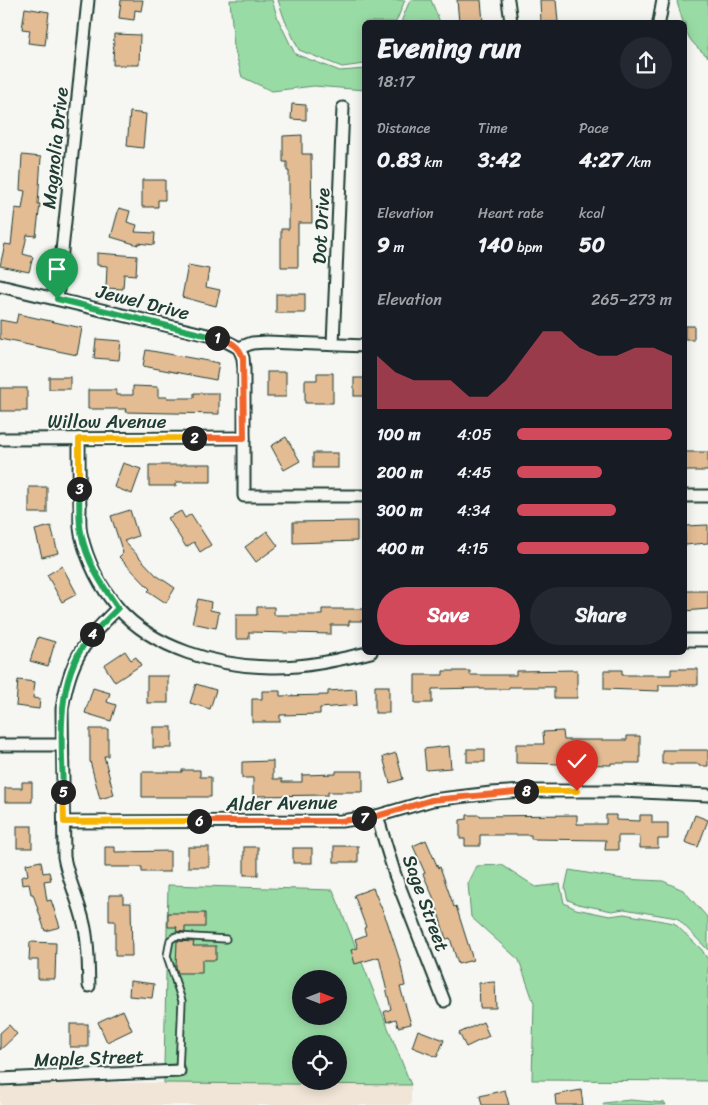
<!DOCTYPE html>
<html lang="en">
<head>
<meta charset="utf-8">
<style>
	:root { --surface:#171b24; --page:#242831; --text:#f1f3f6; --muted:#9ea1a6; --accent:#d1495b }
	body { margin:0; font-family:Sriracha,sans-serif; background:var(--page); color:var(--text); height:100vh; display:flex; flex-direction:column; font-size:19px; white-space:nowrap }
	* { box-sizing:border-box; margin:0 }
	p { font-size:16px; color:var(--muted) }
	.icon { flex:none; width:28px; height:28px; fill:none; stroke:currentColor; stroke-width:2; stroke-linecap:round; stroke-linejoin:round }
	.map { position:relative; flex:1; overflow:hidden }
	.details { position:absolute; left:362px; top:20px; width:325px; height:635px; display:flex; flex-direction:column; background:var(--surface); border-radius:8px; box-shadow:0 2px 12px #0003 }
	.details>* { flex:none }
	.needle { width:32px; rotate:90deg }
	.buttons { position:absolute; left:292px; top:970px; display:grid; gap:10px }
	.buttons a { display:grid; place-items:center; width:55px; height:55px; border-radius:50%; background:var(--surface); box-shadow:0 2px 12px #0003; font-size:25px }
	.pin { position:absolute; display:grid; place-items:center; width:42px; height:42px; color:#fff; margin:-51px -21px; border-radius:50% 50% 50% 0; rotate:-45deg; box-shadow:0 0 5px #0007 }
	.pin .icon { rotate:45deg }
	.km { position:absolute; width:25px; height:25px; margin:-12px; border-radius:50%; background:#222; color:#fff; font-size:14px; line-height:25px; text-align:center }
	.round { display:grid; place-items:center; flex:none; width:52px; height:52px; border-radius:26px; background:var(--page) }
	.head { display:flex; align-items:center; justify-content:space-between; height:85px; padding:0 15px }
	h1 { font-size:28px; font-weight:800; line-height:38px }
	.stats { display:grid; grid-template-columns:repeat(3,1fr); gap:8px; height:85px; padding:5px 15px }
	.stats div { display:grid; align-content:center }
	.stats b { font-size:21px; font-weight:800 }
	.stats small { font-size:14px; font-weight:400 }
	.stats p { font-size:14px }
	.chart { height:140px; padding:10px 15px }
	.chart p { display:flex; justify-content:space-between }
	.chart svg { width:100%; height:90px; margin-top:5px; fill:var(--accent); opacity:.7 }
	.button { display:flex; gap:10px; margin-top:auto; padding:10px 15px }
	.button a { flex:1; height:58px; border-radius:30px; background:var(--accent); color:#fff; font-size:20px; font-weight:800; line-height:58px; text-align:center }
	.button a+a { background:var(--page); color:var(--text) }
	ul { padding:0 15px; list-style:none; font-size:16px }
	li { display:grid; grid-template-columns:80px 60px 1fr; align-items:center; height:38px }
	li i { height:12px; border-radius:6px; background:var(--accent) }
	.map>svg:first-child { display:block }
	.built { fill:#f0e5d6 }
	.green { fill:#99dba5; stroke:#5c8c6c; fill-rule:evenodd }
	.building { fill:#e3bc94; stroke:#1f3d34 }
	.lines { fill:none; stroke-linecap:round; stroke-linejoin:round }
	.lane-casing { stroke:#1f3d34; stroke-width:9 }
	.street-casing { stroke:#1f3d34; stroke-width:15 }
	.lane { stroke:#f6f6f2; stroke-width:5.5 }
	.street { stroke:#f6f6f2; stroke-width:11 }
	.split-1-casing { stroke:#fff; stroke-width:10 }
	.split-2-casing { stroke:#fff; stroke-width:10 }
	.split-3-casing { stroke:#fff; stroke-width:10 }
	.split-4-casing { stroke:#fff; stroke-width:10 }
	.split-5-casing { stroke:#fff; stroke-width:10 }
	.split-6-casing { stroke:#fff; stroke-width:10 }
	.split-7-casing { stroke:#fff; stroke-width:10 }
	.split-8-casing { stroke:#fff; stroke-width:10 }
	.split-9-casing { stroke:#fff; stroke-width:10 }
	.split-1 { stroke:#22a559; stroke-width:6 }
	.split-2 { stroke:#f0652b; stroke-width:6 }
	.split-3 { stroke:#f5b400; stroke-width:6 }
	.split-4 { stroke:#22a559; stroke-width:6 }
	.split-5 { stroke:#22a559; stroke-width:6 }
	.split-6 { stroke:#f5b400; stroke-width:6 }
	.split-7 { stroke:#f0652b; stroke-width:6 }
	.split-8 { stroke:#f0652b; stroke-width:6 }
	.split-9 { stroke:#f5b400; stroke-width:6 }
	.labels { text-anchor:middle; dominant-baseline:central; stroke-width:4; stroke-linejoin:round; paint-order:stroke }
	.street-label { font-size:19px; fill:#1f3d34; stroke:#f6f6f2 }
</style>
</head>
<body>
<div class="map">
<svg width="708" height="1105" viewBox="0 0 708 1105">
	<rect width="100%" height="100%" fill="#f6f6f2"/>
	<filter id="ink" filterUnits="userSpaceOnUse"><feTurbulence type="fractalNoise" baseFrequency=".02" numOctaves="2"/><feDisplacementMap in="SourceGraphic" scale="10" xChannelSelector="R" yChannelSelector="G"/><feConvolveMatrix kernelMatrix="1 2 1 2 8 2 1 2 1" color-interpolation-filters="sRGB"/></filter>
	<g filter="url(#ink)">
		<path class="built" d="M57,1082L411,1085V1105H0V1085Z"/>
		<g class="green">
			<path d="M230,0H272L278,19L295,54L340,71L365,69V90L314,86L272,91L242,77L234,47Z"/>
			<path d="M278,0H405L396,22H365V64L342,67L299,50L284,18Z"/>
			<path d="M410,0H431L440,22H401Z"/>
			<path d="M678,0H708V57C697,47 685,39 685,22H683L677,2Z"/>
			<path d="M502,865L536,887L560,884L564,903L576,909L610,916L624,914L674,923L702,950L708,960V1081L532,1080L534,1003L519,960L471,917L468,884L477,866Z"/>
			<path d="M569,870L623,879L663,881L683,890L708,918V950L677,918L624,909L612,911L578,904L568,900L565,888Z"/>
			<path d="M168,885L333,890L411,1085L164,1083V1078L186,1077L185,1066H164ZM301,979H339V1016H301ZM301,1044H339V1081H301Z"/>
			<path d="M630,1100L665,1103L666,1105H603L604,1103Z"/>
		</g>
		<g class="building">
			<path d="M121,0H143L141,11L135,10L134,20L119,18Z"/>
			<path d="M457,0H481L483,22H459Z"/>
			<path d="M540,0H556L558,22H541Z"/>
			<path d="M25,8L49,12L45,45L28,43L30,30L22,29Z"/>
			<path d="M114,34L140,35L139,65H113Z"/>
			<path d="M292,104L306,105V120L291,119Z"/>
			<path d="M130,112L146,114L143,148L127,146Z"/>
			<path d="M302,135V154H311L312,223H298V267H281V229H289V171H287V162H283V136Z"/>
			<path d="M22,155L41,157L38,204H40L36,236L27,235L23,254L33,257L29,272L0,266L5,244L11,245L15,208L22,209L25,191L20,190Z"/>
			<path d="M142,180H165V200H158V207H142Z"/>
			<path d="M119,208L130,211L127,222L137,225L135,232L155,233L154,245L138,243V245L111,237Z"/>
			<path d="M97,253L137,256L136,275L124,274L123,289L106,288L107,266L97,265Z"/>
			<path d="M188,265L209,269L206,287L220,290L216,306L182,297Z"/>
			<rect x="276" y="294" width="29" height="19"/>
			<path d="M18,314L82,328L77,355L0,339V320L16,323Z"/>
			<rect x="685" y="326" width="9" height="14"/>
			<path d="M96,339L121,341L119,360L94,358Z"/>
			<path d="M146,350L219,363L216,380L143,366Z"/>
			<rect x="267" y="372" width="19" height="25"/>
			<path d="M317,373H333V403H305V380H317Z"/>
			<rect x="49" y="377" width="21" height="12"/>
			<rect x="354" y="378" width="11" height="18"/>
			<path d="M133,386L158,387V397H167V398H194V393H219V414L125,412L126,409H88V390H116V395H133Z"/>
			<rect x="0" y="388" width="27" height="23"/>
			<path d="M286,437L300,461L284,470L271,446Z"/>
			<rect x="685" y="452" width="23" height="19"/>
			<rect x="313" y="453" width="25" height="15"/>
			<path d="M123,463L141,469L132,494L114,487Z"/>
			<path d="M183,464H211V482H176V486H149V465H183Z"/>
			<rect x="29" y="487" width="18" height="26"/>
			<path d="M130,510L138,536L124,541L156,575L175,588L166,603L148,591L150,589L119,557L123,553L111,516Z"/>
			<path d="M181,511L185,518L191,514L211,545L200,552L194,542L186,547L168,518Z"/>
			<path d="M357,521V541L293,543V522Z"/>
			<path d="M708,525V543L685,545V526Z"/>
			<path d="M51,526L58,553L42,557L35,530Z"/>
			<path d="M267,531L278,546L256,562L245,547Z"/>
			<path d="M62,566L77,594L62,602L47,575Z"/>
			<path d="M685,591H708V609L685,611Z"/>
			<path d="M198,599L211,602L210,610L219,612L216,628L192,623Z"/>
			<path d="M257,607H274V615H322V609H365V621H349V625H331V634L249,632V639H236V615H257Z"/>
			<path d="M38,637L55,642L48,666L30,661Z"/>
			<path d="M125,651L131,660L136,657L141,665L115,682L104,665Z"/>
			<path d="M671,669H698V685H659V691L604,689V670H622V675H671Z"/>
			<path d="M577,670V698H554V687H509V689H480V688L432,689V703H415V675H443V671H470V675H516V671Z"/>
			<rect x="147" y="676" width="21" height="27"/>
			<path d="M18,680L35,682L33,698L40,699L39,709L16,706Z"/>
			<path d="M196,684L216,690L210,709L190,703Z"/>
			<rect x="375" y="686" width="14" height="27"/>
			<path d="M93,688L110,693L107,702L116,705L111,721L85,713Z"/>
			<path d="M356,689L357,705L320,708V714L280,715V722H252V699H262V691H280V696L328,695V691Z"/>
			<rect x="153" y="727" width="19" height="21"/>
			<path d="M90,729H108V756H104L114,795L100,799L90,761Z"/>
			<path d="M563,731L564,740H627V736H640V763H611V765L516,763V744H544L543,732Z"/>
			<path d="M449,746L451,768L426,770L424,749Z"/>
			<rect x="467" y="749" width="18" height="13"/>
			<path d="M662,750H708V766H699V764H662Z"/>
			<path d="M396,753L403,779L390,783L383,757Z"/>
			<path d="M273,761V779H282V782H302V775L336,774V771H363V792H328V795L253,796V778H242V762Z"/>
			<path d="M182,770H200V777H211V797H142V772H182Z"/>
			<path d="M22,782H32V802H5V788H22Z"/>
			<path d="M467,815H480V816L577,815V824H606V815H616V820L640,821V815H652V823H668V839H658V848H640V836H618V850H605L606,840L531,839V835H480V846H465V839H460V820L467,819Z"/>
			<path d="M695,815L708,820L698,847L685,842Z"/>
			<rect x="17" y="826" width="15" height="22"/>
			<path d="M426,840L438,868L440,867L454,907L456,906L473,960L458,964L450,938L446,939L434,899L423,874L425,873L413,846Z"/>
			<rect x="334" y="846" width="24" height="16"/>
			<path d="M105,847H115V852L170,851V872H142V867H105Z"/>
			<rect x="188" y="847" width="21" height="20"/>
			<rect x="244" y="847" width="14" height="28"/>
			<rect x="293" y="848" width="19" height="15"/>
			<path d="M41,861L43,873L49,872L51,880L44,881L47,901L51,900L60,927L45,931L33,894H31L29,884L22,885L21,877L28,875L26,864Z"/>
			<path d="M373,888L387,921L400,961L405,986L400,987L411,1024L398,1027L396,1019L387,1022L384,1012L391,1009L379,957L355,964L351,950L358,948L355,939L366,935L364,928L366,927L354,895Z"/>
			<path d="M109,895H123V903H131L132,956H115V921H109Z"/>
			<path d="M168,913H205V927H185V932L176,931L177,927H168Z"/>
			<path d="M177,941L194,942L193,946H216V960H202V973H178L176,967Z"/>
			<path d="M30,942L56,943L55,979H38V960H29Z"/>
			<path d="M130,981L154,984L152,998L129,996Z"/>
			<path d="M495,982L496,1008H480L479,983Z"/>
			<path d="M123,1010L132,1030L107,1042L98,1022Z"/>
			<path d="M483,1022L489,1036L466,1047L459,1033Z"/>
			<rect x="70" y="1024" width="18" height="23"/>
			<path d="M9,1025L17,1034L0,1050V1033Z"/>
			<path d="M418,1030L444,1040L437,1057L412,1047Z"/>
			<path d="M505,1090L509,1105H482L480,1096Z"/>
			<path d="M581,1090L583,1105H556L555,1095Z"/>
		</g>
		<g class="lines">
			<g class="lane-casing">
				<path id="lane" d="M179,1071L182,1001L167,956L170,940L176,936L226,939"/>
			</g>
			<g class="street-casing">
				<g id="street">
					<path d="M508,0L511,22"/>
					<path d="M659,22L663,0"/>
					<path d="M0,286L220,338L239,348"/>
					<path d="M57,299L88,0"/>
					<path d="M333,344L343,108"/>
					<path d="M239,348L243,358L244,369V496H365"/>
					<path d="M239,348L252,343L267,342L365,346"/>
					<path d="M0,439L244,438"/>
					<path d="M79,439C79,462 79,484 80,507C80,516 79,525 81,534C87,560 100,587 118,608C154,649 217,666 270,667C304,668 338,660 371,652"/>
					<path d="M685,496H708"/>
					<path d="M685,640H708"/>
					<path d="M0,745H62"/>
					<path d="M377,816L395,875L444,1001"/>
					<path d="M64,822L341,821L377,816L432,800L491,793L525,791H619L708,795"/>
					<path d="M89,986C88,965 89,944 84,924C79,901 68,880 64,857L62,709C70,660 83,642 118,608"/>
					<path d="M0,1079L179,1071"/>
				</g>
			</g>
			<use href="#lane" class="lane"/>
			<use href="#street" class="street"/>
		</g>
	</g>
	<g class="lines" filter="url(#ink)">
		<g class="split-1-casing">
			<path id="split-1" d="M57,299L217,338"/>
		</g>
		<g class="split-2-casing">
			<path id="split-2" d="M194,438H244L243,358C239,345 230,341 217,338"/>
		</g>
		<g class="split-3-casing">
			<path id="split-3" d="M79,489V439L194,438"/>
		</g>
		<g class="split-4-casing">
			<path id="split-4" d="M79,489C80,503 78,519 81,532C86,561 102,585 118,608L92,634"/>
		</g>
		<g class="split-5-casing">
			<path id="split-5" d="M63,792C62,738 54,678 92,634"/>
		</g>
		<g class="split-6-casing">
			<path id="split-6" d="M63,792L64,822L199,821"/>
		</g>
		<g class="split-7-casing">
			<path id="split-7" d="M199,821H341L364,818"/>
		</g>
		<g class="split-8-casing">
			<path id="split-8" d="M364,818L377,816L432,800L526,791"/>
		</g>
		<g class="split-9-casing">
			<path id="split-9" d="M526,791H577"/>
		</g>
		<use href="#split-1" class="split-1"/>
		<use href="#split-2" class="split-2"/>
		<use href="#split-3" class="split-3"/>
		<use href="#split-4" class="split-4"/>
		<use href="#split-5" class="split-5"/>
		<use href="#split-6" class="split-6"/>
		<use href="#split-7" class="split-7"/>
		<use href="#split-8" class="split-8"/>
		<use href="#split-9" class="split-9"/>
	</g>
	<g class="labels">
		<g class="street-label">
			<text transform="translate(55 148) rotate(-84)">Magnolia Drive</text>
			<text transform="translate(321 226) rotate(-87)">Dot Drive</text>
			<text transform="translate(143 302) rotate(14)">Jewel Drive</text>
			<text x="107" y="421">Willow Avenue</text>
			<text transform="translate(282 803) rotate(-1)">Alder Avenue</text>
			<text transform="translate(426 903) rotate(70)">Sage Street</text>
			<text transform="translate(89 1058) rotate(-2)">Maple Street</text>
		</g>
	</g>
</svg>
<div class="buttons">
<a><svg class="needle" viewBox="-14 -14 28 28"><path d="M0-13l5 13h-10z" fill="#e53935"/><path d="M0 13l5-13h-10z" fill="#9ea1a6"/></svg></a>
<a><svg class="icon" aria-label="locate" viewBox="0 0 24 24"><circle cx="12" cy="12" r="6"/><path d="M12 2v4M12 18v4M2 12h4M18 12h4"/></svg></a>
</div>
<div class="pin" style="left:57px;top:299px;background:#1e9e55"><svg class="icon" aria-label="arrive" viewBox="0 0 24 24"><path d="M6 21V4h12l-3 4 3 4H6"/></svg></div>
<div class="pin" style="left:577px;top:791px;background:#d93025"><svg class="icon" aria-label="check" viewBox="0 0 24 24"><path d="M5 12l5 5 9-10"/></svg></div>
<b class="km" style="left:217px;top:338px">1</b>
<b class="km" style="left:194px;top:438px">2</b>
<b class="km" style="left:79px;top:489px">3</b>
<b class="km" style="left:92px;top:634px">4</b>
<b class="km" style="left:63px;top:792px">5</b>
<b class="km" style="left:199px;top:821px">6</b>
<b class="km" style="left:364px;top:818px">7</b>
<b class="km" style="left:526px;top:791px">8</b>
<section class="details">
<div class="head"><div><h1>Evening run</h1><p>18:17</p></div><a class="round"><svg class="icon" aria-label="share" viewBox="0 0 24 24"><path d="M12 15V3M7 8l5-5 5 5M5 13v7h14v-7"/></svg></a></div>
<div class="stats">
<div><p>Distance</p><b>0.83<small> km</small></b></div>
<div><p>Time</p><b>3:42</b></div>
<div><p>Pace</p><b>4:27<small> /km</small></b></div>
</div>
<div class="stats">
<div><p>Elevation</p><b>9<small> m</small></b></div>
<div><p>Heart rate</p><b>140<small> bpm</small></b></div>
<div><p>kcal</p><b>50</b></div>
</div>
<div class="chart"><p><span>Elevation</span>265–273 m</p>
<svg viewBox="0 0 160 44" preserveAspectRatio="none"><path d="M0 44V18L10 26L20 30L30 30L40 30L50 38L60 38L70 30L80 18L90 6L100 6L110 14L120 18L130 18L140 14L150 14L160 18V44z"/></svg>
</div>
<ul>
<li><b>100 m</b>4:05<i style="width:100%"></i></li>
<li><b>200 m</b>4:45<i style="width:55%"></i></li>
<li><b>300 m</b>4:34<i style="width:64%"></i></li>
<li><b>400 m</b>4:15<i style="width:85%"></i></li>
</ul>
<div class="button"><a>Save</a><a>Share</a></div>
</section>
</div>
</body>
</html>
